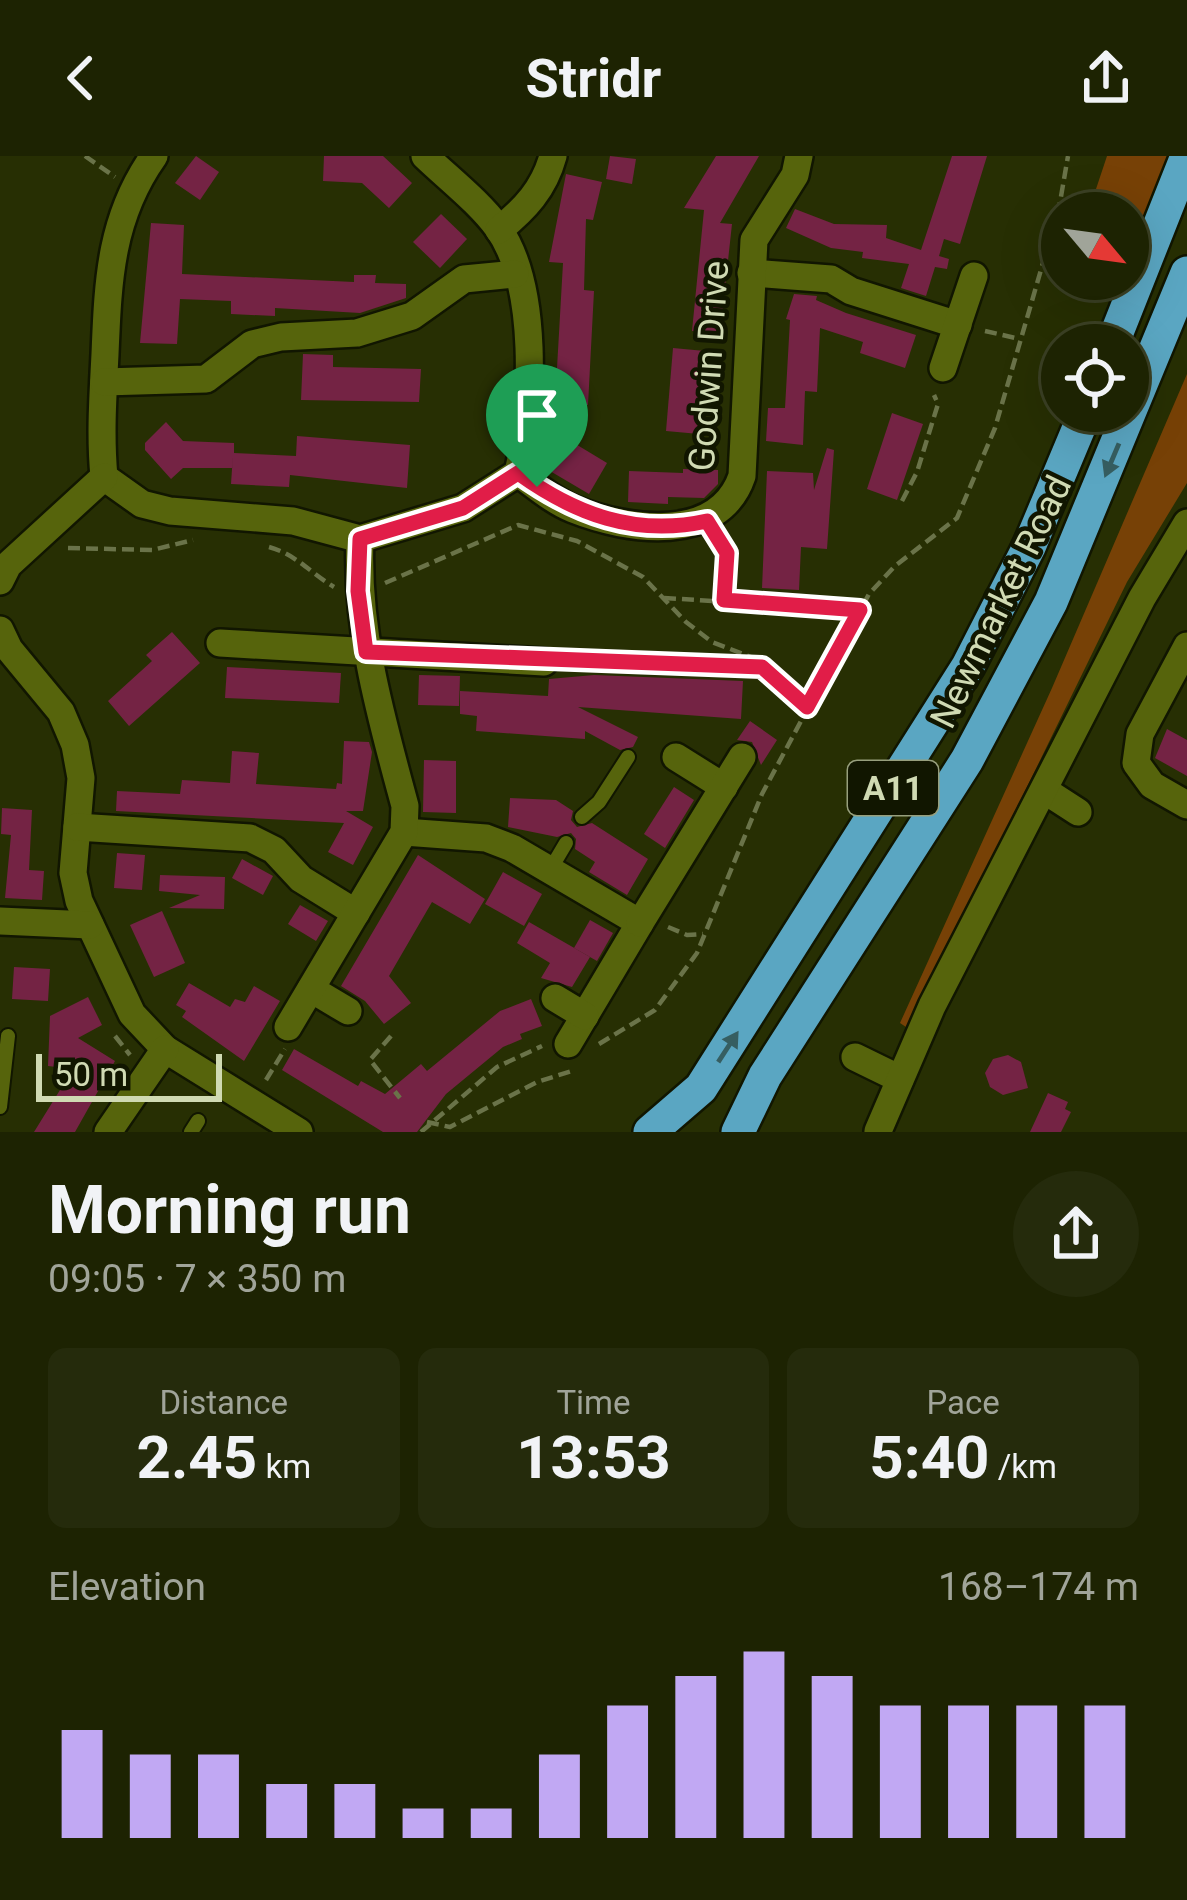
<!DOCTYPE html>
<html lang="en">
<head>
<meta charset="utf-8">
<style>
	:root { --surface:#1d2302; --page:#252b0c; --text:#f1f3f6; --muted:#a0a499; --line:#3b4024; --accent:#c1a8f3 }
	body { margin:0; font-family:Roboto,sans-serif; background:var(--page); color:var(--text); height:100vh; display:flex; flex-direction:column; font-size:45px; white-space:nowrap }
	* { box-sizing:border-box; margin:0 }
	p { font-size:39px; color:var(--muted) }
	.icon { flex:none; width:66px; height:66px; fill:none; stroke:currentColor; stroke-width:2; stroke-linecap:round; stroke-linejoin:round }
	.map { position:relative; height:976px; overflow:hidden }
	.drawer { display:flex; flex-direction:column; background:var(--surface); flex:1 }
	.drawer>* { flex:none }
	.needle { width:78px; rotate:119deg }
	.buttons { position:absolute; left:1041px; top:36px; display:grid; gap:24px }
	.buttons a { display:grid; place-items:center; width:108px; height:108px; border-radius:50%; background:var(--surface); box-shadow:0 12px 48px #0002,0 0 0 3px var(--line); font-size:60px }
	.scale { position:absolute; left:36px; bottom:30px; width:186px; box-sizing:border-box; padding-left:12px; border:6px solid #d0dab3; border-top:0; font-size:33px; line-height:42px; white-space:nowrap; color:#d0dab3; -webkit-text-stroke:9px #111600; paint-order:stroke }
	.pin { position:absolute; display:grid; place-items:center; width:102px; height:102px; color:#fff; margin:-123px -51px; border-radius:50% 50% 50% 0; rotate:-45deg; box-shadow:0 0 12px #0007 }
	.pin .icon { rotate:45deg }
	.round { display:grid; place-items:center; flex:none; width:126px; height:126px; border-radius:63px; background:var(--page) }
	.head { display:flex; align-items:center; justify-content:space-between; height:204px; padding:0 48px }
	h1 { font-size:66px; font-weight:700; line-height:90px }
	.figures { display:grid; grid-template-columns:repeat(3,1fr); gap:18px; height:204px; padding:12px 48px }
	.figures div { display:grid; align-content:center; border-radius:18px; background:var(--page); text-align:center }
	.figures b { font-size:60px; font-weight:700 }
	.figures small { font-size:33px; font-weight:400 }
	.figures p { font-size:33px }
	.chart { height:336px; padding:24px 48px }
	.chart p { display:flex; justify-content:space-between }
	.chart svg { width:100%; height:216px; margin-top:12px; stroke:var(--accent); stroke-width:6 }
	header { display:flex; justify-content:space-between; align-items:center; height:156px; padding:0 48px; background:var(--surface); font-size:54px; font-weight:700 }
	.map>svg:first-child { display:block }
	.green { fill:#774106 }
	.building { fill:#742344 }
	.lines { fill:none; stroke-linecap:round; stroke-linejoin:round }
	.service-casing { stroke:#111601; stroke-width:18 }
	.minor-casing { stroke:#111601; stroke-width:32 }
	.trunk-casing { stroke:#111601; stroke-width:38 }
	.path { stroke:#6a7349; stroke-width:4.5; stroke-dasharray:12 6; stroke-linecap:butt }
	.service { stroke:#56640c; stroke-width:14 }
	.minor { stroke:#56640c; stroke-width:27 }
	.trunk { stroke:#5aa6c2; stroke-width:33 }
	.oneway { fill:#365e61 }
	.route-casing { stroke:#fff; stroke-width:24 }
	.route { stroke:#e11d48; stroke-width:15 }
	.labels { text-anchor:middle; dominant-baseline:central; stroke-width:9; stroke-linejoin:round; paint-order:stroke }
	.shield { fill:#111600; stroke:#979f7d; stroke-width:3 }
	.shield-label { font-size:33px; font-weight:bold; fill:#d0dab3 }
	.street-label { font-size:36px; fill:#d0dab3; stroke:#111600 }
</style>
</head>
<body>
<header><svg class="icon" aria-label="back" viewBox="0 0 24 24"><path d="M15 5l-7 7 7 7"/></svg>Stridr<svg class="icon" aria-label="share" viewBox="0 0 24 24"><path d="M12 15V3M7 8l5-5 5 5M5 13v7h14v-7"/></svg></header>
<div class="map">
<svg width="1187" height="976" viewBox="0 0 1187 976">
	<rect width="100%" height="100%" fill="#272f03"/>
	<g class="green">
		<path d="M1107,0H1168L1128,110V57H1088Z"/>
		<path d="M1187,218V327L1127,426L909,873L900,867L1052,532Z"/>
	</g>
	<g class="building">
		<path d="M196,0L219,16L200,44L175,27Z"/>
		<path d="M324,0H383L412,27L389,52L362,27L323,25Z"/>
		<path d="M610,0L636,3L632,28L606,23Z"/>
		<path d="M716,0H759L720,67L732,68L720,178L692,175L704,54L684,52Z"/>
		<path d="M952,0H987L960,88L944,83L939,100L949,103L947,113L935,111L926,140L901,132L909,108L862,102L863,96L831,92L786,72L795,53L834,68L887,69L886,82L921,94Z"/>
		<path d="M566,18L602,26L593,64L586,63L584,134L594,135L588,249L555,247L563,107L549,106Z"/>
		<path d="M441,58L467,83L440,112L413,86Z"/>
		<path d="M151,67L184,69L182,118L354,126V119H376L375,127L406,128V142L360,157L275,152V160L231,158V145L180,143L177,188L140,187Z"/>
		<path d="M794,138L817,140L816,144L846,157L916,179L905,212L860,197L863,186L820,172L817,236L805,235L803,289L766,285L768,252H785L790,164L786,163Z"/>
		<path d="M673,192L705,195L699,278L666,275Z"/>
		<path d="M303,198L333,199V211L421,213L419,246L301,244Z"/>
		<path d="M892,257L923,268L897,344L867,333Z"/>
		<path d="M166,266L183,285L234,287V297L296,300L297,280L410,289L407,332L290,319L289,331L231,328L233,298L232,312H183L171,323L145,294V287Z"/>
		<path d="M569,284L607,307L589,338L550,315Z"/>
		<path d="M827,292L834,294L827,393L801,391L799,434L762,432L767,315L813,317L814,334Z"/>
		<path d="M683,313L718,314V328L704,342L668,341V348L628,346L629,315L683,317Z"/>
		<path d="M172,476L200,507L129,570L108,545L152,505L146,499Z"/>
		<path d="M227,511L341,517L339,547L225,542Z"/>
		<path d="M419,519L460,520L459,550L418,549Z"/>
		<path d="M594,519L743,525L741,563L578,551L638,581L633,591L620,594L585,575V583L476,575L477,560L460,558V535L548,540L549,523Z"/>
		<path d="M750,565L777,584L761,609L752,586L737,584Z"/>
		<path d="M1167,573L1187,584V620L1155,602Z"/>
		<path d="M344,585L369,586L372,596L363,655H346L373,671L353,709L328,696L344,667L116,655L117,635L180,638L182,624L230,627L232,595L259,597L256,628L336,633L337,627L342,628Z"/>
		<path d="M424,604L456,605V657L423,656Z"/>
		<path d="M674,631L694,644L665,692L644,678Z"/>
		<path d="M510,642L556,644L573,655L571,664L577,671L592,667L648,703L627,739L589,716L595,706L575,693L576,683L571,677L557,681L508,671Z"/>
		<path d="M2,652L32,654L29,714L44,715L42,744L5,742L11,679L1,678Z"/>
		<path d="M117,697L145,699L142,734L114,732Z"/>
		<path d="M418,699L485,743L470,768L432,746L389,820L411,847L384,868L365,845L341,830Z"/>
		<path d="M242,703L273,720L263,739L232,722Z"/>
		<path d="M503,716L542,738L524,770L485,748Z"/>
		<path d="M160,719L225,721L224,753L169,752L200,739L159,735Z"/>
		<path d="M300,749L328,765L316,785L288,768Z"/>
		<path d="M162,755L185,807L154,821L130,769Z"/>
		<path d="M590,764L613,777L597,805L574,792Z"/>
		<path d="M529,766L590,801L572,831L541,822L550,807L517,787Z"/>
		<path d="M14,811L50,813L48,845L12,843Z"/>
		<path d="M189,827L230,851L235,843L245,846L254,830L280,845L244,905L182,861L186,855L176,849Z"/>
		<path d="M88,841L102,869L78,882L115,905L75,976H34L73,913L48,910L50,860Z"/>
		<path d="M531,843L542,870L520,878L522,883L503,891L446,938L417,976H383L282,914L294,893L358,930L361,925L385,938L421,908L427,915L500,855Z"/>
		<path d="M1008,899L1021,906L1028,932L1003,939L990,931L985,917L993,903Z"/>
		<path d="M1048,937L1068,946L1065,953L1071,956L1061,976H1030Z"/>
	</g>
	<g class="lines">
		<g class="service-casing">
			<g id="service">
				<path d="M582,661L599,646L628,601"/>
				<path d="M550,714L566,687"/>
				<path d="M0,951L8,880"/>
				<path d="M191,976L198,965"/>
			</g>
		</g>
		<g class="minor-casing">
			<g id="minor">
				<path d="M154,0C110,62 108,125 105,198C103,240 100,278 104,321L142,348L170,355L293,365L360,383L463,352L518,317C533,251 539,130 498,72C479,46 449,23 425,0"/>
				<path d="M499,74C525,53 544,33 553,0"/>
				<path d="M751,117L831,123L851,135L958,169"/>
				<path d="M943,212L974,120"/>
				<path d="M104,226L206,223L252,188L281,181L357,177L412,160L464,123L515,118"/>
				<path d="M518,317C535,329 553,345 573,353C628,375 719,388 742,320L754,84L795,19L799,0"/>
				<path d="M0,425L8,409L104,321"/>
				<path d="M0,474L9,493L61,556L75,589L81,622L73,717L79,745L132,858L165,893L299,976"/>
				<path d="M220,487L544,506"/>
				<path d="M1187,490L1140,578L1136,607L1152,629L1187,649"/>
				<path d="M676,601L724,631"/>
				<path d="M1044,634L1078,656"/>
				<path d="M77,671L250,682L274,694L301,723L356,757"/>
				<path d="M404,676L486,682L512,692L640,767L568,888"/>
				<path d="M0,765L90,769"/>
				<path d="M640,767L742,601"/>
				<path d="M311,833L348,855"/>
				<path d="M555,842L585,860"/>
				<path d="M288,871L404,676L405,650C381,561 356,476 360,383"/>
				<path d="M855,901L900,923"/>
				<path d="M878,975L932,850L1142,442L1187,367"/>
				<path d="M108,976L165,893"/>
			</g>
		</g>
		<g class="trunk-casing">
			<g id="trunk">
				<path d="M1112,189L1187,0"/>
				<path d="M650,976L701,932L968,510L1029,391L1086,255"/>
				<path d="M738,976L765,920L967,604L1051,446L1187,117"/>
			</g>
		</g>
		<g class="path">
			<path d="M85,0L115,21"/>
			<path d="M985,175L1020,183"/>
			<path d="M902,345L917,316L938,248L934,239"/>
			<path d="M721,383L727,397L724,443"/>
			<path d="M269,391C297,399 309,416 334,431"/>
			<path d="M68,392L152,394L193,384"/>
			<path d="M385,427L518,369L577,385L643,421L686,466L712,486L751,501L806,550"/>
			<path d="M664,442L860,454"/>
			<path d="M570,502L762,511"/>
			<path d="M668,771L687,779L703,778"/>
			<path d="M115,880L130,899"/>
			<path d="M391,880L370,904L400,942"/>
			<path d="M599,888L655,854L697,797L762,638L869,438L895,410L957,362L995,272L1059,52L1068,0"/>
			<path d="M266,924L285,893"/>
			<path d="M427,966L450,971L537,926L575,914"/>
			<path d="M421,976L497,911L542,890"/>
		</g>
		<use href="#service" class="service"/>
		<use href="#minor" class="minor"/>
		<use href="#trunk" class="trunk"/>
	</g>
	<defs><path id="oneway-solid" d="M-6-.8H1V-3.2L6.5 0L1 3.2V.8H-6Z" transform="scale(3)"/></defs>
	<g class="oneway">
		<use href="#oneway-solid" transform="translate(1112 304) rotate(113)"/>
		<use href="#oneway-solid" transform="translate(728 891) rotate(-57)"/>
	</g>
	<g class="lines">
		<g class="route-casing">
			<path id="route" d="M518,317C575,358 635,381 707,365L727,397L724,444L860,454L807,551L762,511L366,496L358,435L360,383L463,352Z"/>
		</g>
		<use href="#route" class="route"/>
	</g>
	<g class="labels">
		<rect class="shield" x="848" y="605" width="90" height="54" rx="9"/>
		<g class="shield-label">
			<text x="893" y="632">A11</text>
		</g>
		<g class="street-label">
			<text transform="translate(709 210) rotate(-86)">Godwin Drive</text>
			<text transform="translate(1001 446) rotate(-64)">Newmarket Road</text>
		</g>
	</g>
</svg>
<div class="buttons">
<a><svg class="needle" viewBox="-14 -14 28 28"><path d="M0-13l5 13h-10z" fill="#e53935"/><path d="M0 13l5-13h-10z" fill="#a0a499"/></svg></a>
<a><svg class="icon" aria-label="locate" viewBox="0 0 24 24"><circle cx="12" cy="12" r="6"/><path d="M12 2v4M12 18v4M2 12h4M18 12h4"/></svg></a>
</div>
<div class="scale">50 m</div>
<div class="pin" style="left:537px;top:331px;background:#1e9e55"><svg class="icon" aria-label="arrive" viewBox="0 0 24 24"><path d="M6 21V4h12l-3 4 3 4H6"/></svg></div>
</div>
<section class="drawer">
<div class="head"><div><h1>Morning run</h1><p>09:05 · 7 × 350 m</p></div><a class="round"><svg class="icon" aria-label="share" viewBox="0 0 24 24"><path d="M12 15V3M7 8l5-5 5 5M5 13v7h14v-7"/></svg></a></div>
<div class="figures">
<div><p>Distance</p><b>2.45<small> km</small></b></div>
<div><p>Time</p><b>13:53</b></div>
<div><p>Pace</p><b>5:40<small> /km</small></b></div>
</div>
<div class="chart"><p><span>Elevation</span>168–174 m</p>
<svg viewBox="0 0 160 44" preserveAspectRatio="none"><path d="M5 44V22M15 44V27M25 44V27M35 44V33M45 44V33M55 44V38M65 44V38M75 44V27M85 44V17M95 44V11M105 44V6M115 44V11M125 44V17M135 44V17M145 44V17M155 44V17"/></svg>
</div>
</section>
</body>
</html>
